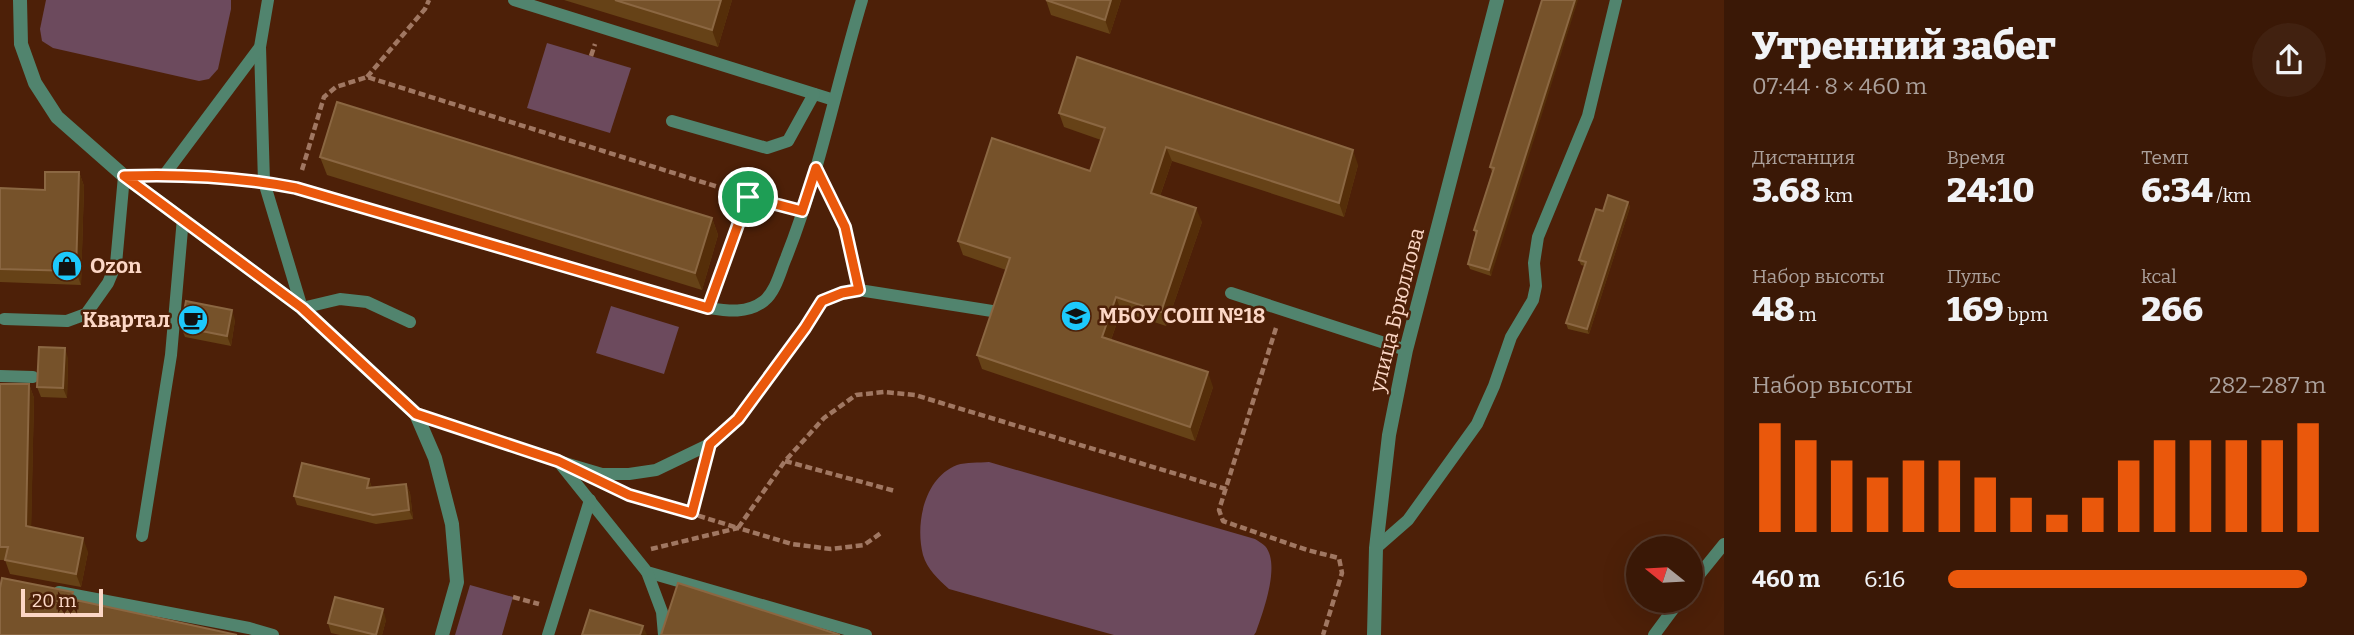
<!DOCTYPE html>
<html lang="ru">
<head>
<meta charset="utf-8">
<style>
	:root { --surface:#3a1806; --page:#412110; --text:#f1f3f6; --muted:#aba09b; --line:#543728; --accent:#ea580c }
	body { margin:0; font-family:Bitter,serif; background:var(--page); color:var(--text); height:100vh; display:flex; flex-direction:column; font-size:26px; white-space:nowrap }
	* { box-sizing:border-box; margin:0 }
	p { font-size:23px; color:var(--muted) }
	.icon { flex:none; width:38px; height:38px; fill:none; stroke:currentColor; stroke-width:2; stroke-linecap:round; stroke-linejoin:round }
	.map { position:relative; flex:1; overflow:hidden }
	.side { display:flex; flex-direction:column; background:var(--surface); width:630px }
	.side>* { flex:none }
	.needle { width:46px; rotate:288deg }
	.fabs { position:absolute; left:1626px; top:536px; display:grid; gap:14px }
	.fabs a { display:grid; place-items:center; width:77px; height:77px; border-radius:50%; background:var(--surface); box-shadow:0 7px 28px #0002,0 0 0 2px var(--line); font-size:35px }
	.scale { position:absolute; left:21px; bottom:18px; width:82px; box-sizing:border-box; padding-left:7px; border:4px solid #fcd7c6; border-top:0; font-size:19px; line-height:24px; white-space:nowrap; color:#fcd7c6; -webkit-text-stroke:5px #4d2008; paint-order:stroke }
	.pin { position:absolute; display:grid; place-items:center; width:60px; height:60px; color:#fff; margin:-30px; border:4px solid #fff; border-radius:50%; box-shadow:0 2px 7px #0007 }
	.round { display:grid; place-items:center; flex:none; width:74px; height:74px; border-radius:37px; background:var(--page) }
	.overview { display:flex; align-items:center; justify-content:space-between; height:119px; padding:0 28px }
	h1 { font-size:38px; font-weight:800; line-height:52px }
	.metrics { display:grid; grid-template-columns:repeat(3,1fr); gap:10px; height:119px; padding:7px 28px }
	.metrics div { display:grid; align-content:center }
	.metrics b { font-size:35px; font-weight:800 }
	.metrics small { font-size:19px; font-weight:400 }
	.metrics p { font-size:19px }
	.chart { height:196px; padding:14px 28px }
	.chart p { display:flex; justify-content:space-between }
	.chart svg { width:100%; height:126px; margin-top:7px; stroke:var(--accent); stroke-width:6 }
	ul { padding:0 28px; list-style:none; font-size:23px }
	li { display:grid; grid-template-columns:112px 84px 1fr; align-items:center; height:52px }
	li i { height:18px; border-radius:9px; background:var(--accent) }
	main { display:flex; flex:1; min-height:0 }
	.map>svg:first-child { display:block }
	.green { fill:#6c4a5d }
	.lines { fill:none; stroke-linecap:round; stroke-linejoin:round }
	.path { stroke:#a07762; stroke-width:4.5; stroke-dasharray:7 3.5; stroke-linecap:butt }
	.lane { stroke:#51846e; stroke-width:12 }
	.street { stroke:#51846e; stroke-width:14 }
	.wall { fill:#664217 }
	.shaded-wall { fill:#552e09 }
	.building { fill:#76522a; stroke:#8b6742; stroke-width:2 }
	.route-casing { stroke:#fff; stroke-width:14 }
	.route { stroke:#ea580c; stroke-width:9 }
	.labels { text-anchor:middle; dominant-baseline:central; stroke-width:5; stroke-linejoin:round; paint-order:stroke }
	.poi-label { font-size:21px; font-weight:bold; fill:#fcd7c6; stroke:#4d2008; text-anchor:start }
	.street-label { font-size:21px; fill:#fcd7c6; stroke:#4d2008 }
</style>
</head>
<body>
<main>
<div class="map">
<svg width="1724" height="635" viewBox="0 0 1724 635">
	<rect width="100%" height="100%" fill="#4d2008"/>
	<g class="green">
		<path d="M46,0H231V9L218,69L209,79L199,81L53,48L42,41L40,29Z"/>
		<path d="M547,43L631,68L610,133L527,108Z"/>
		<path d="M611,306L679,327L664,374L596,353Z"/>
		<path d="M989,462L1255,539C1258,541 1262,543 1265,546C1281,564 1263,612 1256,632L1254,635H1114L949,589C938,579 927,569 923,555C915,524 924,478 957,465C966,462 979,463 989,462Z"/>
		<path d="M470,585L513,597L502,635H455Z"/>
	</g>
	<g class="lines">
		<g class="path">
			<path d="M591,56L595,44"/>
			<path d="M367,77L425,9L429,0"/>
			<path d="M302,170L324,97L336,87L367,77L731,191"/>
			<path d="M766,202L784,207"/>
			<path d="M1276,328L1219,510L1223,521L1307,550L1339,558L1342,573L1323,635"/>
			<path d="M785,461L895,491"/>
			<path d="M628,494L738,528L785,461L824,418L856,395L884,392L915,395L1226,489"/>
			<path d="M692,513L703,470"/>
			<path d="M651,549L738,528L792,544L831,549L864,545L881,533"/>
			<path d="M513,597L539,604"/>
		</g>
		<g class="lane">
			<path d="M514,0L834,100"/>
			<path d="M260,47L264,182L302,308L340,299L367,302L410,322"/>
			<path d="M672,121L767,148L788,141L814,94"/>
			<path d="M816,168L845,227L859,290"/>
			<path d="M165,174L260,47L268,0"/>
			<path d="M1231,293L1406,350"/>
			<path d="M708,308L748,197"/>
			<path d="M4,319L67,321L86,314L108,283L116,264L124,176C181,174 240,177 296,188L708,308C728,311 747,314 764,301C776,291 780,272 786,258C819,175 836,86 862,0"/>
			<path d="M0,376L33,377"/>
			<path d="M416,414L558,461L647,572L866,635"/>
			<path d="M558,461L602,474H629L656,470L710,444L738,419L805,328L822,301L842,293L859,290L992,311"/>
			<path d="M142,536L171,355L183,218"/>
			<path d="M1376,548L1408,520L1477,424L1494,386L1511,337L1533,300L1536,286L1534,263L1538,237L1588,116L1616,0"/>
			<path d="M647,572L662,612L664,635"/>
			<path d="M1690,586L1724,544"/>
			<path d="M59,592L249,628L273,635"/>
			<path d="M548,635L590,500"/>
			<path d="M1654,635L1680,600"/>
		</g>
		<g class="street">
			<path d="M20,0L21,44L35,83L57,117L124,176L302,308L416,414L435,458L452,524L457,582L442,635"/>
			<path d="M1374,635L1376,548L1389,435L1406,350L1497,0"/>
		</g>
	</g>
	<g class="wall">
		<path d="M564,0H732L718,47Z"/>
		<path d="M1046,0H1121L1110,34L1051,15Z"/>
		<path d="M1542,0L1491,276L1470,269L1468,264L1476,236L1474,230L1492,172L1490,167Z"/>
		<path d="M1059,113L1358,165L1344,217L1172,161L1160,196L1202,222L1166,326L1121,311L1111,340L1213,387L1195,441L982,369L977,355L1006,270L963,255L958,241L1090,171L1101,140L1064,127Z"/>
		<path d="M320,157L712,218L718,235L702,290L327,175Z"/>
		<path d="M79,172L84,186L81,285L0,282V188L45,190Z"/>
		<path d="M1628,202L1630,207L1589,334L1568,329L1566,323L1585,266L1581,265L1579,260L1603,211Z"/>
		<path d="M235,320L231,346L185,337L181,327Z"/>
		<path d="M68,358L67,398L41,397L37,387Z"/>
		<path d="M0,384H29L34,398L31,527L88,552L81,587L10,574L5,560H0Z"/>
		<path d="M369,479L372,488L406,484L410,493L413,519L376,524L297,505L294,496Z"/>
		<path d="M386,620L382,635H340L331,633L328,623Z"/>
	</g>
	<g class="shaded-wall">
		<path d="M721,0H732L718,47L712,30Z"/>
		<path d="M1111,0H1121L1110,34L1105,20Z"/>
		<path d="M1575,0H1578L1491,276L1489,270Z"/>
		<path d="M1166,147L1172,161L1156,207L1151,193Z"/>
		<path d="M1353,150L1358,165L1344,217L1339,203Z"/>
		<path d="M79,172L84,186L81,285L76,271Z"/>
		<path d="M1628,202L1630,207L1589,334L1587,329Z"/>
		<path d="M1196,208L1202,222L1166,326L1161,312Z"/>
		<path d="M712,218L718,235L702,290L695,273Z"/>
		<path d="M1116,297L1121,311L1107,351L1102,337Z"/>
		<path d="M232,310L235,320L231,346L227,336Z"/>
		<path d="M65,348L68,358L67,398L63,388Z"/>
		<path d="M1208,372L1213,387L1195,441L1190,427Z"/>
		<path d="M29,384L34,398L31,540L26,526Z"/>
		<path d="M369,479L372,489L367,488Z"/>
		<path d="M406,484L410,493L413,519L409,510Z"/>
		<path d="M83,538L88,552L81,587L76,574Z"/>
		<path d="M383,609L386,620L382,635H376Z"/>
		<path d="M643,626L647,635H640Z"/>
	</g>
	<g class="building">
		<path d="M615,0H721L712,30Z"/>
		<path d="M1046,0H1111L1105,20Z"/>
		<path d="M1542,0H1575L1489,270L1468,264L1477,231L1474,230L1494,168L1490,167Z"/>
		<path d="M1077,57L1353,150L1339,203L1166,147L1151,193L1196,208L1161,312L1116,297L1102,337L1208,372L1190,427L977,355L1010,258L958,241L992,138L1090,171L1105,128L1059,113Z"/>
		<path d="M337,102L712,218L695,273L320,157Z"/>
		<path d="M45,172H79L76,271L0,269V188L45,190Z"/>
		<path d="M1608,195L1628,202L1587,329L1566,323L1586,262L1579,260L1596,209L1603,211Z"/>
		<path d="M186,301L232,310L227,336L181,327Z"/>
		<path d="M39,347L65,348L63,388L37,387Z"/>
		<path d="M0,384H29L26,526L83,538L76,574L5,560L8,547H0Z"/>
		<path d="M302,463L369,479L367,488L406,484L409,510L373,515L294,496Z"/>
		<path d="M2,578L73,592L71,599L237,635H0V588Z"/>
		<path d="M678,583L840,635H661Z"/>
		<path d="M335,597L383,609L376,635L328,623Z"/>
		<path d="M590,610L643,626L640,635H582Z"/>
	</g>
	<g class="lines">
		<g class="route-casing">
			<path id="route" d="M816,168L845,227L859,290L842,293L822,301L805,328L738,419L710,444L692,513L629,495L558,461L416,414L302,308L124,176C181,174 240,177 296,188L708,308L748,197L802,211Z"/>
		</g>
		<use href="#route" class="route"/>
	</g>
	<defs>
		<g id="shop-disc" transform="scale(1.575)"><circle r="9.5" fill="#1dc9fc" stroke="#4d2008"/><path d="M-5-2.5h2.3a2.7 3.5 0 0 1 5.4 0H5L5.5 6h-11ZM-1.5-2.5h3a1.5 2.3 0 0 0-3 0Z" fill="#111"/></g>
		<g id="school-disc" transform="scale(1.575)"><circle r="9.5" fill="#1dc9fc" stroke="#4d2008"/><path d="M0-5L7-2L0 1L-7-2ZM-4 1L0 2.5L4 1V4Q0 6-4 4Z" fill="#111"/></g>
		<g id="cafe-disc" transform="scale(1.575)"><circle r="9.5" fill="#1dc9fc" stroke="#4d2008"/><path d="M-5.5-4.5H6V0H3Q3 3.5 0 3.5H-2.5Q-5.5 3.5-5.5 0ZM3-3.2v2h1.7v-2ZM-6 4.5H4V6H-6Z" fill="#111"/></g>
	</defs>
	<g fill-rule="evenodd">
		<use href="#shop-disc" x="67" y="266"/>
		<use href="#school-disc" x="1076" y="316"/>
		<use href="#cafe-disc" x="193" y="320"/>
	</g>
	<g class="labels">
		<g class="poi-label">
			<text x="90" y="266">Ozon</text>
			<text x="1099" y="316">МБОУ СОШ №18</text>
			<text x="170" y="320" text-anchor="end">Квартал</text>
		</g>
		<g class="street-label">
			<text transform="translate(1397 310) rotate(-76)">улица Брюллова</text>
		</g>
	</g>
</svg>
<div class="fabs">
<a><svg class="needle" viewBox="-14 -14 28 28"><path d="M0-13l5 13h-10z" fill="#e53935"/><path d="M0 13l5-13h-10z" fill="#aba09b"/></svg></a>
</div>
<div class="scale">20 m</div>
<div class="pin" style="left:748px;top:197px;background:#1e9e55"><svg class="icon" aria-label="arrive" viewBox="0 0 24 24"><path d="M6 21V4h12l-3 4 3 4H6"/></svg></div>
</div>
<section class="side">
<div class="overview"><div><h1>Утренний забег</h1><p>07:44 · 8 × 460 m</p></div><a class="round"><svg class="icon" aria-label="share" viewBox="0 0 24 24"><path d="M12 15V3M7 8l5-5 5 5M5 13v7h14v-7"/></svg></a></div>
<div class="metrics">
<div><p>Дистанция</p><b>3.68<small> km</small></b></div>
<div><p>Время</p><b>24:10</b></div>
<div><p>Темп</p><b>6:34<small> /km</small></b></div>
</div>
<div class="metrics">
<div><p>Набор высоты</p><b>48<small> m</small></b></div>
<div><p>Пульс</p><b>169<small> bpm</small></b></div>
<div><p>kcal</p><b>266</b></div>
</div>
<div class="chart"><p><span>Набор высоты</span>282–287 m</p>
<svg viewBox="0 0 160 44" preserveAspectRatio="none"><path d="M5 44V6M15 44V12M25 44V19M35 44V25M45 44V19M55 44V19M65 44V25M75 44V32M85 44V38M95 44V32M105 44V19M115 44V12M125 44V12M135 44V12M145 44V12M155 44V6"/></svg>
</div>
<ul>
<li><b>460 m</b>6:16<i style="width:95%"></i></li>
</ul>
</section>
</main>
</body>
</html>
